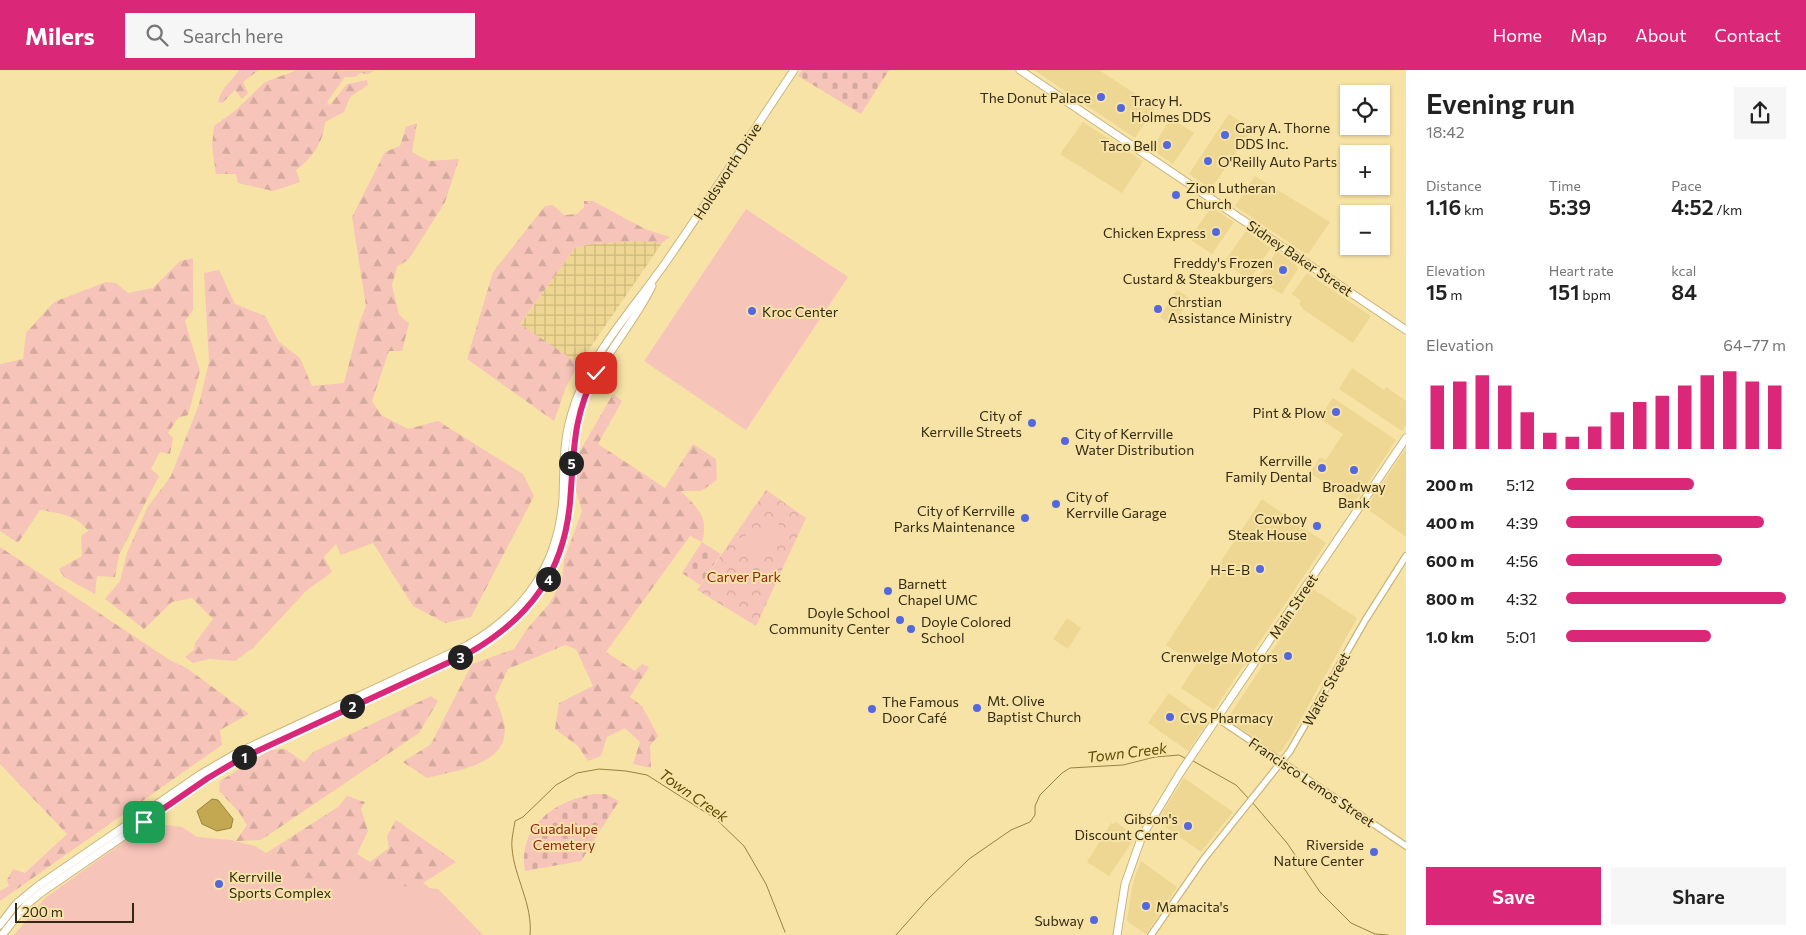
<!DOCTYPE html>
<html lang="en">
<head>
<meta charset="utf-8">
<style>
	:root { --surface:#fff; --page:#f6f6f6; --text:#222; --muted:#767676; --accent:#db2777 }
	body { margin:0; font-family:Commissioner,sans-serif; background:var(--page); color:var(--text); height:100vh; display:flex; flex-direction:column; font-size:19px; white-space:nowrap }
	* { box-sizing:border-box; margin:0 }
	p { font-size:16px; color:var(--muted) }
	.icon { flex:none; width:28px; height:28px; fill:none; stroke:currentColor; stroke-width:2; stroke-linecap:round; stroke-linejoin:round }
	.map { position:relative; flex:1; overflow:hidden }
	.side { display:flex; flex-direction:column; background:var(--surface); width:400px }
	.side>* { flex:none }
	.tools { position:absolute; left:1340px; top:15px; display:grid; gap:10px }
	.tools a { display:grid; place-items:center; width:50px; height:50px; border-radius:0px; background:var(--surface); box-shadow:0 1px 4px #0004; font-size:25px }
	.scale { position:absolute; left:15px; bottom:12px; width:119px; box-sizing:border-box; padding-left:5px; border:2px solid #322a12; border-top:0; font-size:14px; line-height:18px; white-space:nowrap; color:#322a12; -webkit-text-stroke:4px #f7e3a6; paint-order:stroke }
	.pin { position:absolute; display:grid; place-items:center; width:42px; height:42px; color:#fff; margin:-21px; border-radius:10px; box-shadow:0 2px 8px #0006 }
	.km { position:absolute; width:25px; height:25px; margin:-12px; border-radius:50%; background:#222; color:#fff; font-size:14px; line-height:25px; text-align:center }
	.round { display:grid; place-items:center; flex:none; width:52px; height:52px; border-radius:0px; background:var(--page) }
	.summary { display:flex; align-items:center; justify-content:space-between; height:85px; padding:0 20px }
	h1 { font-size:28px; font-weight:600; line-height:38px }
	.metrics { display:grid; grid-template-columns:repeat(3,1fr); gap:8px; height:85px; padding:5px 20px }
	.metrics div { display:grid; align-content:center }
	.metrics b { font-size:21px; font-weight:600 }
	.metrics small { font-size:14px; font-weight:400 }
	.metrics p { font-size:14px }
	.chart { height:140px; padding:10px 20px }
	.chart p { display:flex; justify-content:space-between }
	.chart svg { width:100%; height:90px; margin-top:5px; stroke:var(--accent); stroke-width:6 }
	.cta { display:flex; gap:10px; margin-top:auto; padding:10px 20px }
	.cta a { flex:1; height:58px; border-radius:0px; background:var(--accent); color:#fff; font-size:20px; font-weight:600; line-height:58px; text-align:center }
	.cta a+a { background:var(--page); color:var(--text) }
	ul { padding:0 20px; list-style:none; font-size:16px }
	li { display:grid; grid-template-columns:80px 60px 1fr; align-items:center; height:38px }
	li i { height:12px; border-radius:6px; background:var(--accent) }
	header { display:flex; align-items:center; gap:30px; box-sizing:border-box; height:70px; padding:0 25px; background:var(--accent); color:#fff }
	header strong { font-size:24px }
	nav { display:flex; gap:28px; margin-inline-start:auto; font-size:18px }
	.search { width:350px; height:45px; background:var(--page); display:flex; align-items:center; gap:12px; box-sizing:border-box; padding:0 18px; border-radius:0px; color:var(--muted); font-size:19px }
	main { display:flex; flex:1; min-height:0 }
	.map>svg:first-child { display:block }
	.built { fill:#eed793 }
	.industrial { fill:url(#industrial-grid) }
	.forest { fill:url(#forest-firs) }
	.cemetery { fill:url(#cemetery-stones) }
	.park { fill:url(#park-crowns) }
	.garden { fill:#f7c4b9 }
	.water { fill:#c4a851; stroke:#98823e }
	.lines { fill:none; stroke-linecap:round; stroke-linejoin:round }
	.stream { stroke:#98823e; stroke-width:1 }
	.minor-casing { stroke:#cab67b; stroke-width:8 }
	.major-casing { stroke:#cab67b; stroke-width:9 }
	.minor { stroke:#fff; stroke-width:5.5 }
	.major { stroke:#fff; stroke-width:7 }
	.route-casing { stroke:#fff; stroke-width:10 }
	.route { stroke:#db2777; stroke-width:6 }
	.poi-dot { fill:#5468de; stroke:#f7e3a6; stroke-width:2 }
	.labels { text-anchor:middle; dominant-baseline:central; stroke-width:4; stroke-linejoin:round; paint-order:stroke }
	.poi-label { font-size:14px; fill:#322a12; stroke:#f7e3a6; text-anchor:end }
	.street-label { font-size:14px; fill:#322a12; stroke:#f7e3a6 }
	.park-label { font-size:14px; fill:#8d2615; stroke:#f7e3a6 }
	.water-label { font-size:15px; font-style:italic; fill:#5e4c03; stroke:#f7e3a6 }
</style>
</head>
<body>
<header>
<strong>Milers</strong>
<div class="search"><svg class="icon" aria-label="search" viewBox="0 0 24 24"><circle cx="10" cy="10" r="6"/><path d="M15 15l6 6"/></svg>Search here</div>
<nav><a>Home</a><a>Map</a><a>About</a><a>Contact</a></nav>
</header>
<main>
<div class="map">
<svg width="1406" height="865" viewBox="0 0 1406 865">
	<defs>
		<pattern id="industrial-grid" width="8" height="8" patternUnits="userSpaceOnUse" patternTransform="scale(1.25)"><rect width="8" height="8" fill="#eed793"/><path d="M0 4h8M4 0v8" fill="none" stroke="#cdb97e"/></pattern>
		<pattern id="forest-firs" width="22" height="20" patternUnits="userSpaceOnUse" patternTransform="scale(1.25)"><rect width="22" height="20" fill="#f7c4b9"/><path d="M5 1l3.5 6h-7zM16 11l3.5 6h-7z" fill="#d4a99e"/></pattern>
		<pattern id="cemetery-stones" width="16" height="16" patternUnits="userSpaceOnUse" patternTransform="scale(1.25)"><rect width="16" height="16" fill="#f7c4b9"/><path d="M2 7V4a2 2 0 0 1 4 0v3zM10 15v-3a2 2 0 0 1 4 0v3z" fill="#d4a99e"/></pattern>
		<pattern id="park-crowns" width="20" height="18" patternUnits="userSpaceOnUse" patternTransform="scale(1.25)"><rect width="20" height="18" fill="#f7c4b9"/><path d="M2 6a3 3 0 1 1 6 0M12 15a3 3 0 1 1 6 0" fill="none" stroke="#d4a99e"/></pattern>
	</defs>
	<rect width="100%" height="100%" fill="#f7e3a6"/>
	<g class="built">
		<path d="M1034,0H1099L1155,37L1135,68Z"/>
		<path d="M1229,44L1252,59L1211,119L1189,104Z"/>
		<path d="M1171,48L1194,63L1173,94L1151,79Z"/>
		<path d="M1083,52L1143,91L1122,123L1060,84Z"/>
		<path d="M1255,106L1330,152L1309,183H1304L1235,136Z"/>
		<path d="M1210,139H1214L1234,152L1212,184L1189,169Z"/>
		<path d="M1246,161L1271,178L1249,210L1224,192Z"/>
		<path d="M1277,181L1296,195L1298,199L1282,224L1257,210Z"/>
		<path d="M1307,203L1371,246L1353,273L1304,240L1299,234L1301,231L1292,224Z"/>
		<path d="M1177,220L1191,229L1172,256L1160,247Z"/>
		<path d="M1352,298L1384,320L1386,317L1406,331V355L1402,361L1339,319Z"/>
		<path d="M1333,328L1396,370L1359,426L1353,431L1310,403L1320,387L1326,390L1343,364L1319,348Z"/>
		<path d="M1406,378V467L1366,438Z"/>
		<path d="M1262,429L1326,473L1214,640L1181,618L1196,595L1166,575Z"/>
		<path d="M1313,519L1357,548L1292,665L1281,682L1276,683L1227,649Z"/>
		<path d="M1067,548L1081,558L1068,579L1053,569Z"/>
		<path d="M1169,623L1208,652L1188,681L1148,653Z"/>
		<path d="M1184,708L1233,742L1201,782L1157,751Z"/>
		<path d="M1116,752L1128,761L1134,769L1109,806L1087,792L1111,753L1114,754Z"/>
		<path d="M1141,791L1177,817L1146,864L1127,851L1133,812Z"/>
	</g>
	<path class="industrial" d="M650,170L662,173L579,294L520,255L575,178L590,174Z"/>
	<g class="forest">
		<path d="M239,0H259L243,12L248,23L242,29L235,20L222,33L218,32C223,15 230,14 239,0Z"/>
		<path d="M297,0L374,1L368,4L361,3L355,7H345L327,32L330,35L347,14L367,10L368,15L350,27L344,42L325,52C324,71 312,89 296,100L300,112L273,121L238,113L236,104H216L212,76L214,56L236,40L265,12Z"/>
		<path d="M417,53L412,82L428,91L459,89L445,132L409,189L397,197L392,215L399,245L409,253L402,281H389L372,331L381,345L408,359L438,351L523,404L534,426L471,547L445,553L413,536L373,473L341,485L336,474L324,487L332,502L306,521L253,578L235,591L209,589L193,593L185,587L194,580L195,573L213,549L192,528L172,532L144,559L105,529L120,511L127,483L147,438L171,406L199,334L209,292L204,203L219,200L235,234L265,246L279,272L300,288L312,316L344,313L360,251L366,236L352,147L385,82L400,76L406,57Z"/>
		<path d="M584,131H593L645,159L670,167L662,173L638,171L590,174L575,178L520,254L579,294L566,317L554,351L467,289L493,202L545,136L553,135L564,145L577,144L584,137Z"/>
		<path d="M193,188V240L185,251L200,301L188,345L178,348L168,363L173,368L170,384L160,382L151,399L159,406L119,485L115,507L97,506L95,524L64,507L59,499L82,486L81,466L88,461C77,445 58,443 40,440L18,473L0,461V294L23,289L26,263L54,232L106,212L116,213L128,223L153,218L180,191Z"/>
		<path d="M613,324L622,331L598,374L665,418L693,374L716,389L717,410L701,421H681C698,439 709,446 702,472L690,466L606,582L635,601L642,594L649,597L630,627L642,636L658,666L650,676L651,698L633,694L640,672L625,658L607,667L601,686L588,691L578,676L555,659L559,633L593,616L576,579L565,575L508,599L495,627C498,635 502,644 504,653C512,695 456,700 427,708L403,692L431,674L472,594L514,579L527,559L549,534L562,511L564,490L582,441L576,421L577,386Z"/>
		<path d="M0,477L168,589L188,599L249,644L220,660L222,675L0,831V821L9,816L7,810L13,799L25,803L67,764L0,694Z"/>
		<path d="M431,626L438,631L419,663L261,770L236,771L247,755L239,742L219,721L220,711L270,680L285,679L304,692L313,682Z"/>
		<path d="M347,726L365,732L361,739L368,761L357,784L370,792L389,778L387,766L396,750L456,792L423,813L445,829L393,845L252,792L338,737Z"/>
	</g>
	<g class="cemetery">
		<path d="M802,0H889L861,44L798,6Z"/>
		<path d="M702,472L721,484L700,515L682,503Z"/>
		<path d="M595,724H605L619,731L581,791L525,801C517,756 556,730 595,724Z"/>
	</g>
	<path class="park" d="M766,420L806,448L756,556L697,520Z"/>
	<g class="garden">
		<path d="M746,139L848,207L746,360L644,291Z"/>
		<path d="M777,450L787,472L749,490L738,469Z"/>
		<path d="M150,753L182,757L197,767L231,770L255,776L304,808L438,819L483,865H14L45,828Z"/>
	</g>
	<path class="water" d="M212,729L218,730L233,749L231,758L217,761L202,754L197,741Z"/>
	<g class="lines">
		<g class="stream">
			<path d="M1193,691L1236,715L1249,729"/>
			<path d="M1252,732L1287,773L1320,822L1351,853L1375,864L1388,865"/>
			<path d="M530,865C533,834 514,807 512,778C511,769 514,759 515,751L523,747L556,715L577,703L599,699L626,701L647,705L716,749L744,776L766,814L785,862"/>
			<path d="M896,865L928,829L969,789L1011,760L1030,752L1035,745V736L1040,725L1062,703L1070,698L1123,695L1155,687L1179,685L1187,689"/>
		</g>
		<g class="minor-casing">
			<g id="minor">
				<path d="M1217,648L1406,776"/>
				<path d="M1151,865L1203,790L1290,681L1366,549L1406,486"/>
			</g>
		</g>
		<g class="major-casing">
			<g id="major">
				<path d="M1020,0L1406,260"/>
				<path d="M0,855L16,834L38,816L201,704L237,683L466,576C524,543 558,497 563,428C564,401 563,372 571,346C587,287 632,241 666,192C710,129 751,64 794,0"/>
				<path d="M2,865L26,835L42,822L208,708L240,689L469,583C530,548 564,502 570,431C572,402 570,373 579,344C593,296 630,261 652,216"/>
				<path d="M1117,865L1125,814L1142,766L1180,703L1406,368"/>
			</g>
		</g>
		<use href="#minor" class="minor"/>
		<use href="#major" class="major"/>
	</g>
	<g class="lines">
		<g class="route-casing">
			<path id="route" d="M144,752L208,708L240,689L469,583C530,548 564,502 570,432C574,385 572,346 596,303"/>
		</g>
		<use href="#route" class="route"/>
	</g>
	<g class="poi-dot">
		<circle cx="1101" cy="27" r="5"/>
		<circle cx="1121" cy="38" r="5"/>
		<circle cx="1225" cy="65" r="5"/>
		<circle cx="1167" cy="75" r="5"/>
		<circle cx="1208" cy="91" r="5"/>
		<circle cx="1176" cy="125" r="5"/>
		<circle cx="1216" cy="162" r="5"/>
		<circle cx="1283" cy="200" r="5"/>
		<circle cx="1158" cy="239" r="5"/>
		<circle cx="752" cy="241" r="5"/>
		<circle cx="1336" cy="342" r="5"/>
		<circle cx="1032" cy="353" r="5"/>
		<circle cx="1065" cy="371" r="5"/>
		<circle cx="1322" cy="398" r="5"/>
		<circle cx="1354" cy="400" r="5"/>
		<circle cx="1056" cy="434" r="5"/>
		<circle cx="1025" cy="448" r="5"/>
		<circle cx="1317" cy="456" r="5"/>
		<circle cx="1260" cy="499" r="5"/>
		<circle cx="888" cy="521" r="5"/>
		<circle cx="900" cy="550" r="5"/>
		<circle cx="911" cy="559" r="5"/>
		<circle cx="1288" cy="586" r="5"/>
		<circle cx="977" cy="638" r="5"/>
		<circle cx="872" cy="639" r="5"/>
		<circle cx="1170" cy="647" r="5"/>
		<circle cx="1188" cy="756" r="5"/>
		<circle cx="1374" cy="782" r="5"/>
		<circle cx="219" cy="814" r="5"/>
		<circle cx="1146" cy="836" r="5"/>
		<circle cx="1094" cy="850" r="5"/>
	</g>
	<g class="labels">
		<g class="poi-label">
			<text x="1091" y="27">The Donut Palace</text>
			<text x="1131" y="30" text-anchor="start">Tracy H.<tspan x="1131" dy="16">Holmes DDS</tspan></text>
			<text x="1235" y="57" text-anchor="start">Gary A. Thorne<tspan x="1235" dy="16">DDS Inc.</tspan></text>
			<text x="1157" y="75">Taco Bell</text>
			<text x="1218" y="91" text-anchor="start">O'Reilly Auto Parts</text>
			<text x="1186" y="117" text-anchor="start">Zion Lutheran<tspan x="1186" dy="16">Church</tspan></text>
			<text x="1206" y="162">Chicken Express</text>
			<text x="1273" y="192">Freddy's Frozen<tspan x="1273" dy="16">Custard &amp; Steakburgers</tspan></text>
			<text x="1168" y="231" text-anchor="start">Chrstian<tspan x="1168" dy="16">Assistance Ministry</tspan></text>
			<text x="762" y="241" text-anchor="start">Kroc Center</text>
			<text x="1326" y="342">Pint &amp; Plow</text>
			<text x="1022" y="345">City of<tspan x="1022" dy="16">Kerrville Streets</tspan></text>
			<text x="1075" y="363" text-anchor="start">City of Kerrville<tspan x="1075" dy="16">Water Distribution</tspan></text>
			<text x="1312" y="390">Kerrville<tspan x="1312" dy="16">Family Dental</tspan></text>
			<text x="1354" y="416" text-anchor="middle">Broadway<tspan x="1354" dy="16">Bank</tspan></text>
			<text x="1066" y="426" text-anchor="start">City of<tspan x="1066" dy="16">Kerrville Garage</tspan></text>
			<text x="1015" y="440">City of Kerrville<tspan x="1015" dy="16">Parks Maintenance</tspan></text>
			<text x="1307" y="448">Cowboy<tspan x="1307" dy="16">Steak House</tspan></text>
			<text x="1250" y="499">H-E-B</text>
			<text x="898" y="513" text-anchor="start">Barnett<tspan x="898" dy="16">Chapel UMC</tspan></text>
			<text x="890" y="542">Doyle School<tspan x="890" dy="16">Community Center</tspan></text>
			<text x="921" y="551" text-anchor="start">Doyle Colored<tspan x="921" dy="16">School</tspan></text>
			<text x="1278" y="586">Crenwelge Motors</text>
			<text x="987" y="630" text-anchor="start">Mt. Olive<tspan x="987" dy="16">Baptist Church</tspan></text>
			<text x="882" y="631" text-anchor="start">The Famous<tspan x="882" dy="16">Door Café</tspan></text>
			<text x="1180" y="647" text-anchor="start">CVS Pharmacy</text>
			<text x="1178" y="748">Gibson's<tspan x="1178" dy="16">Discount Center</tspan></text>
			<text x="1364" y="774">Riverside<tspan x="1364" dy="16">Nature Center</tspan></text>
			<text x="229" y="806" text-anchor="start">Kerrville<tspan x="229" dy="16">Sports Complex</tspan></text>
			<text x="1156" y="836" text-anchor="start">Mamacita's</text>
			<text x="1084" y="850">Subway</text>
		</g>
		<g class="street-label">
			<text transform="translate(727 101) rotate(-57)">Holdsworth Drive</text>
			<text transform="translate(1300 188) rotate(34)">Sidney Baker Street</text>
			<text transform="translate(1293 536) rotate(-56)">Main Street</text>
			<text transform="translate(1326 619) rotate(-61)">Water Street</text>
			<text transform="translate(1312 712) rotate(34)">Francisco Lemos Street</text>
		</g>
		<g class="park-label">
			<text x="744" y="506">Carver Park</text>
			<text x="564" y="758">Guadalupe<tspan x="564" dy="16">Cemetery</tspan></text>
		</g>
		<g class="water-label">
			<text transform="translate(1127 682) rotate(-7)">Town Creek</text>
			<text transform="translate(694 725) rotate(35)">Town Creek</text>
		</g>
	</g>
</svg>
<div class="tools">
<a><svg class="icon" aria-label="locate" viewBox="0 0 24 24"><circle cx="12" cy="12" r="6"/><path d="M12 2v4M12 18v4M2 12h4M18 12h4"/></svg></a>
<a>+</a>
<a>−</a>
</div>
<div class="scale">200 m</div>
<div class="pin" style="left:144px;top:752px;background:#1e9e55"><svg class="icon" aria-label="arrive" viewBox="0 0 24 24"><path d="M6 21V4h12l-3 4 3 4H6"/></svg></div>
<div class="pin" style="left:596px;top:303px;background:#d93025"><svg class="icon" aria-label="check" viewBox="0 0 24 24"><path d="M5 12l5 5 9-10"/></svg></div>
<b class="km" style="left:244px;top:687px">1</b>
<b class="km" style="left:352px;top:636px">2</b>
<b class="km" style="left:460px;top:587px">3</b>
<b class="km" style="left:548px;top:509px">4</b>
<b class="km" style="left:571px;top:393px">5</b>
</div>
<section class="side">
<div class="summary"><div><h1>Evening run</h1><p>18:42</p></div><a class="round"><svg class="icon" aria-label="share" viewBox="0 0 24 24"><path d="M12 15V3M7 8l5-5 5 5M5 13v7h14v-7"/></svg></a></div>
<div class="metrics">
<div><p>Distance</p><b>1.16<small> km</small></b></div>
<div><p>Time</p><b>5:39</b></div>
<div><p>Pace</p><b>4:52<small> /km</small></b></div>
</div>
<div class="metrics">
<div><p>Elevation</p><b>15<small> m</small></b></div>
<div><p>Heart rate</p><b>151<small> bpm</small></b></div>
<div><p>kcal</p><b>84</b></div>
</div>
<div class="chart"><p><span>Elevation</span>64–77 m</p>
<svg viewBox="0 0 160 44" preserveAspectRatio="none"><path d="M5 44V13M15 44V11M25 44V8M35 44V13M45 44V26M55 44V36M65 44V38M75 44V33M85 44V26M95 44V21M105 44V18M115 44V13M125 44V8M135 44V6M145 44V11M155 44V13"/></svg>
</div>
<ul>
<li><b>200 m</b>5:12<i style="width:58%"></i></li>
<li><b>400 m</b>4:39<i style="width:90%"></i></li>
<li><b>600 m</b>4:56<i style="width:71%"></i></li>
<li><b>800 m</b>4:32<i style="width:100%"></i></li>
<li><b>1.0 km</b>5:01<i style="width:66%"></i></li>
</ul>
<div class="cta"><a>Save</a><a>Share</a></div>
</section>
</main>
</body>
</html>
